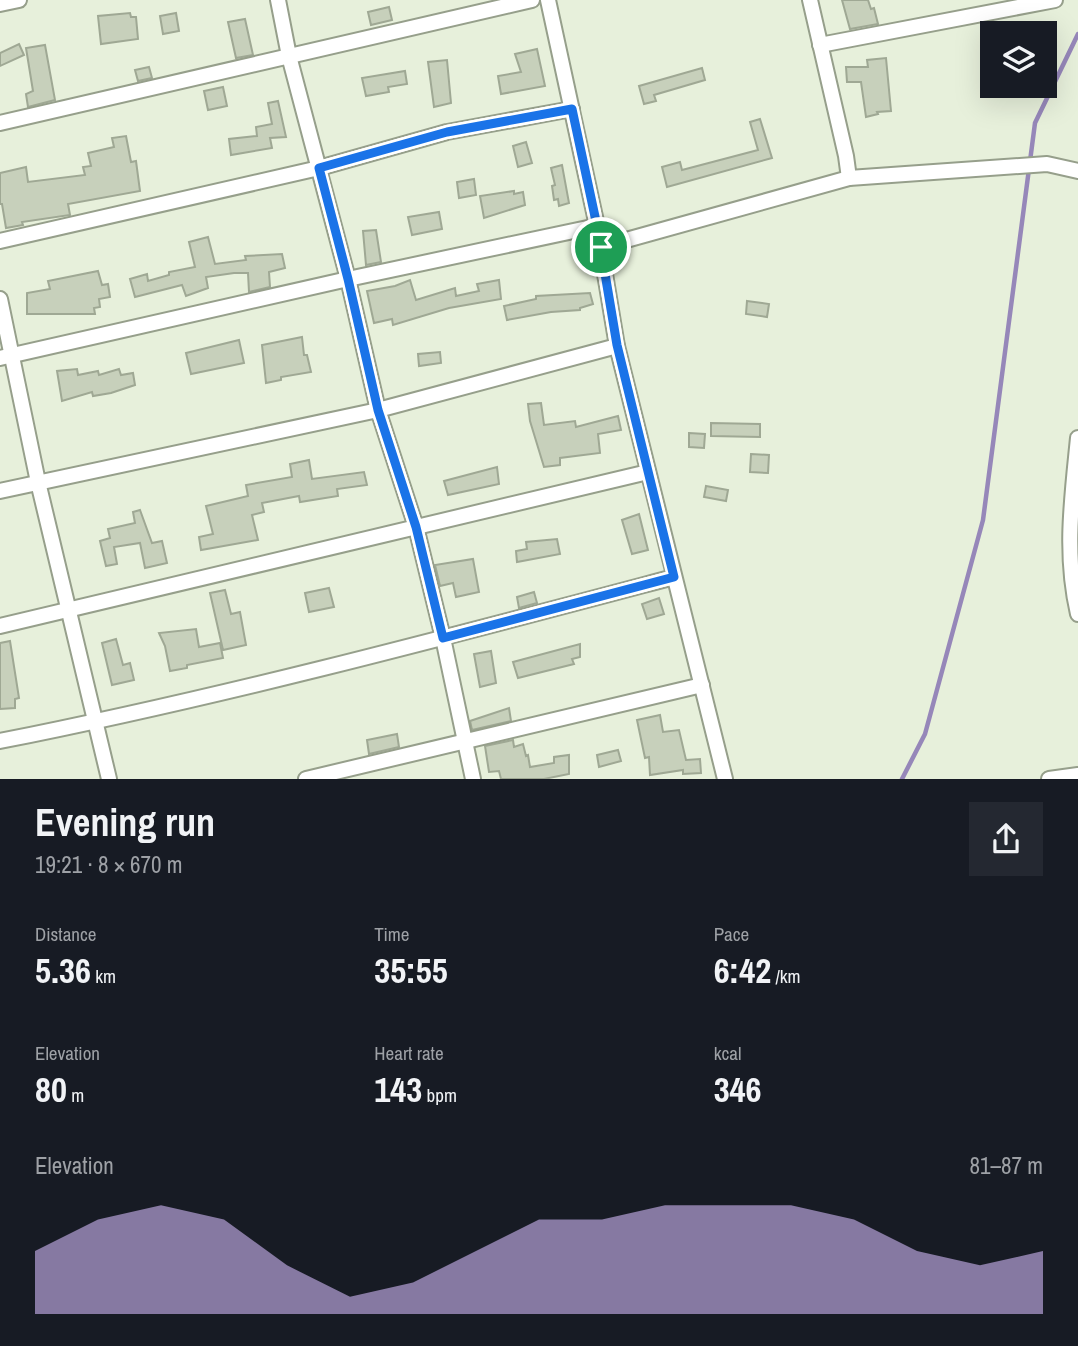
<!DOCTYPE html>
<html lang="en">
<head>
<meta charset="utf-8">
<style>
	:root { --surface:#171b24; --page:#242831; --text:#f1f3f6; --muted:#9ea1a6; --accent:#b6a1d8 }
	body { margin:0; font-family:"Archivo Narrow",sans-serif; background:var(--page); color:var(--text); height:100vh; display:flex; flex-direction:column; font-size:26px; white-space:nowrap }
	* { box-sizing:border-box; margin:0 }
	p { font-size:23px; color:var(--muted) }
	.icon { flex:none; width:38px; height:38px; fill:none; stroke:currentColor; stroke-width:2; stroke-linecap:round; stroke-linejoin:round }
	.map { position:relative; height:779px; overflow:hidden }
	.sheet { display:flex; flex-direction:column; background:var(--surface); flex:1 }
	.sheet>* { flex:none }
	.buttons { position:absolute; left:980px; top:21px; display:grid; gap:14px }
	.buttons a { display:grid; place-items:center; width:77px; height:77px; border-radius:0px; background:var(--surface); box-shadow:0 7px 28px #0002; font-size:35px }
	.pin { position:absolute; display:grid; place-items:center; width:60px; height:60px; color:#fff; margin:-30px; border:4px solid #fff; border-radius:50%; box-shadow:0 2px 7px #0007 }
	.round { display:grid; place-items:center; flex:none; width:74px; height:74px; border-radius:0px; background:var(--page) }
	.head { display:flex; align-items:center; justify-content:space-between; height:119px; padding:0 35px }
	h1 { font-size:38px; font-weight:800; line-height:52px }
	.figures { display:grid; grid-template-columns:repeat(3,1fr); gap:10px; height:119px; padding:7px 35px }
	.figures div { display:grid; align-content:center }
	.figures b { font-size:35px; font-weight:800 }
	.figures small { font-size:19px; font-weight:400 }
	.figures p { font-size:19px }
	.chart { height:196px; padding:14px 35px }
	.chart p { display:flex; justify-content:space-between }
	.chart svg { width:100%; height:126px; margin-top:7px; fill:var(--accent); opacity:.7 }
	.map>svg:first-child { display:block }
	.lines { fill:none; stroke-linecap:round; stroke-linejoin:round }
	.stream { stroke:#9687b9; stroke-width:4.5 }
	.building { fill:#c7d0bb; stroke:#9fa894; stroke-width:2 }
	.minor-casing { stroke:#969f8b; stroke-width:18 }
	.minor { stroke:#fff; stroke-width:14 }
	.route-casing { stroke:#fff; stroke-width:14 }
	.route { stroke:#1a73e8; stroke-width:9 }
</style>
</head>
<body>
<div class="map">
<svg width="1078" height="779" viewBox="0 0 1078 779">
	<rect width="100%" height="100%" fill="#e7f0db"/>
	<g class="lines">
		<path class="stream" d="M902,779L925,734L983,520L1035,123L1078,34"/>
	</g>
	<g class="building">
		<path d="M842,0H868L871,9L874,8L878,24L850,29Z"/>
		<path d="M389,7L392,20L371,25L368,12Z"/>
		<path d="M130,13L131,17H136L138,39L101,44L98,16Z"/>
		<path d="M176,13L179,31L163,34L160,16Z"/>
		<path d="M245,19L253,55L236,58L228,22Z"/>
		<path d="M19,44L24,55L0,66V53Z"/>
		<path d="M45,45L55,100L28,107L26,94L33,91L26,48Z"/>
		<path d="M537,49L545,86L501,94L498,76L521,72L515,54Z"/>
		<path d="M886,58L891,111L877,112L878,114L866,117L861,82H847L846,67H868L867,60Z"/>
		<path d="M447,60L451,103L434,107L428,62Z"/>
		<path d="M149,67L152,78L138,81L135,70Z"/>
		<path d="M702,68L705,80L654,95L656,101L644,104L639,86Z"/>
		<path d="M405,71L407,84L388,87L389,92L366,96L362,78Z"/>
		<path d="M223,87L227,106L208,110L204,91Z"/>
		<path d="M278,101L286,137L270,138L272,148L231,155L229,139L257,136L256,127L272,124L268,103Z"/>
		<path d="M760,119L772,158L667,187L662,167L680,162L682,170L758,150L750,122Z"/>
		<path d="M126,136L131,162L136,161L140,191L68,204L70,215L22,222L23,225L6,228L2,204H0V173L26,167L28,182L85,175L83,167L91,166L88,153L114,147L112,138Z"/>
		<path d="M526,142L532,163L518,167L513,146Z"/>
		<path d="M562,165L569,203L559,206L558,199L554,200L552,186L555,185L551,168Z"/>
		<path d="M474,179L476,195L459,198L457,182Z"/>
		<path d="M514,191V194L523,192L525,205L484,218L480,196Z"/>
		<path d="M439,212L442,229L412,235L408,217Z"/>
		<path d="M376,230L381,262L366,265L363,231Z"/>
		<path d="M208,237L215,264L246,260L245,256L282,254L285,268L269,272L270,287L249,292L248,273H234L206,277L208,288L186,296L182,285L135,297L130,279L147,274L148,281L169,275V272L195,267L189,242Z"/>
		<path d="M98,271L102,285L108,284L110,297L99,299L100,307L94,308L95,314H27V293L50,289L48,281Z"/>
		<path d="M410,280L416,300L455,288L456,296L479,291L477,284L499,280L501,299L449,308L393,325L392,319L374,323L367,291L395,286Z"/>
		<path d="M590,293L593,304L580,308V310L551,312L507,320L504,306L536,299V296Z"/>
		<path d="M747,301L769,304L767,317L746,314Z"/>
		<path d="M302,337L304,355H307L311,372L281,377V380L266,383L262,345Z"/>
		<path d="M239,340L244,363L191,374L186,353Z"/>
		<path d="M440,352L441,363L419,366L418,354Z"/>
		<path d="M77,369L78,375L98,371L99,375L119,369L121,375L133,373L135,385L111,393L93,396L92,392L62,401L57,371Z"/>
		<path d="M541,403L544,425L575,421L576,427L618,416L621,430L598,434L600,453L560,458V465L544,467L530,421L528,404Z"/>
		<path d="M711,423L760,424V437L711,436Z"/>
		<path d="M689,433L705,434L704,448L689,447Z"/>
		<path d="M751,454L769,455L768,473L750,472Z"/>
		<path d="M309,460L312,479L364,472L367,485L337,489L338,496L300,502L299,496L262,503L264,512L252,515L258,540L201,550L199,537L213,534L206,506L248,496L246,485L292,477L290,464Z"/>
		<path d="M497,467L499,484L448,495L444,481Z"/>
		<path d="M706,486L728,490L726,501L704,497Z"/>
		<path d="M140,510L152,543L162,541L167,563L145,568L140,543L114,547L117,564L106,566L100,541L110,538L108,529L135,523L133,512Z"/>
		<path d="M639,514L648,550L632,554L622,520Z"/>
		<path d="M557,539L560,554L517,562L516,551L527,549L526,542Z"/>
		<path d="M473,559L479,592L456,597L453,583L440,586L435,565Z"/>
		<path d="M329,588L334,607L309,612L305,593Z"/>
		<path d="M225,590L231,614L240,612L246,645L223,650L210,593Z"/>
		<path d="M534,592L537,603L519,608L517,597Z"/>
		<path d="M659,598L664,614L647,619L642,604Z"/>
		<path d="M196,629L199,647L220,643L223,658L187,665V668L170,671L165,646L159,633Z"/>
		<path d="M116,639L123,665L130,663L134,680L112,685L102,643Z"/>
		<path d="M10,641L19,698L15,699V708L0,709V643Z"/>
		<path d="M580,644V657L572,659L574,664L518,678L513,662Z"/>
		<path d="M491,651L496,683L480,687L474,654Z"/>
		<path d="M509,708L511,721L472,730L470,721Z"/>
		<path d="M660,715L663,732L679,730L686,760L700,759L701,773L683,774V770L650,775L649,757L645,758L637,720Z"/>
		<path d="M397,734L399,747L369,754L367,740Z"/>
		<path d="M513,740L514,747L523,744L526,756L528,755L530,767L554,763V757L569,755V774L544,779H501L499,771L489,772L485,746Z"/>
		<path d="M618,750L621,761L599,767L597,755Z"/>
	</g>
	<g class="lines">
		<g class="minor-casing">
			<g id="minor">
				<path d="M278,0L289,56L348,279L378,410L416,527L443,638L473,779"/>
				<path d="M548,0L597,226L617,346L725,779"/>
				<path d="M810,0L846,156L849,178"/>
				<path d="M0,4L19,0"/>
				<path d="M820,45L1055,0"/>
				<path d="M0,123L532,0"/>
				<path d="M0,241L319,168L447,132L572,109"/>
				<path d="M601,247L849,178L1047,164L1078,171"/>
				<path d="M0,299L38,482L109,779"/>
				<path d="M0,358L348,279L597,226"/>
				<path d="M1078,438C1072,498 1064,554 1078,614"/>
				<path d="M0,491L378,410L617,346"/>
				<path d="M0,626L648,472"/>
				<path d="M0,741C227,696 451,636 674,577"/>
				<path d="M306,779L702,685"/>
				<path d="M1049,779L1078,775"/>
			</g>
		</g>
		<use href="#minor" class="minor"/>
	</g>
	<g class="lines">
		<g class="route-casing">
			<path id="route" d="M572,109L597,226L617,345L674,577L443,638L416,527L378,410L348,279L319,168L447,132Z"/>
		</g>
		<use href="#route" class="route"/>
	</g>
</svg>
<div class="buttons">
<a><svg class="icon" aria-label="layers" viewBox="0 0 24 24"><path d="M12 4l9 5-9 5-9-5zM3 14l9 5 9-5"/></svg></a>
</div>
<div class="pin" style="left:601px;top:247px;background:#1e9e55"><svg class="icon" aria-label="arrive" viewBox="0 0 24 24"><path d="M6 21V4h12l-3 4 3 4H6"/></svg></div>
</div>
<section class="sheet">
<div class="head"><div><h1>Evening run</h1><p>19:21 · 8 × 670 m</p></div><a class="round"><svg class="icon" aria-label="share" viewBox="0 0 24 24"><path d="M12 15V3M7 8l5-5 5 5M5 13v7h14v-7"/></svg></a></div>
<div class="figures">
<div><p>Distance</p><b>5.36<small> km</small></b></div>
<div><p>Time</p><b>35:55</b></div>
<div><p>Pace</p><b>6:42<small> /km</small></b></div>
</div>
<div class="figures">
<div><p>Elevation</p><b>80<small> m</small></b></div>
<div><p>Heart rate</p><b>143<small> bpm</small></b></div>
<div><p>kcal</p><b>346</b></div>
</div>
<div class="chart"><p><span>Elevation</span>81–87 m</p>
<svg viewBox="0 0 160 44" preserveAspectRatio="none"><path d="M0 44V22L10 11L20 6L30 11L40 27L50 38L60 33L70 22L80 11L90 11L100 6L110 6L120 6L130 11L140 22L150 27L160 22V44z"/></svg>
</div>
</section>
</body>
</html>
